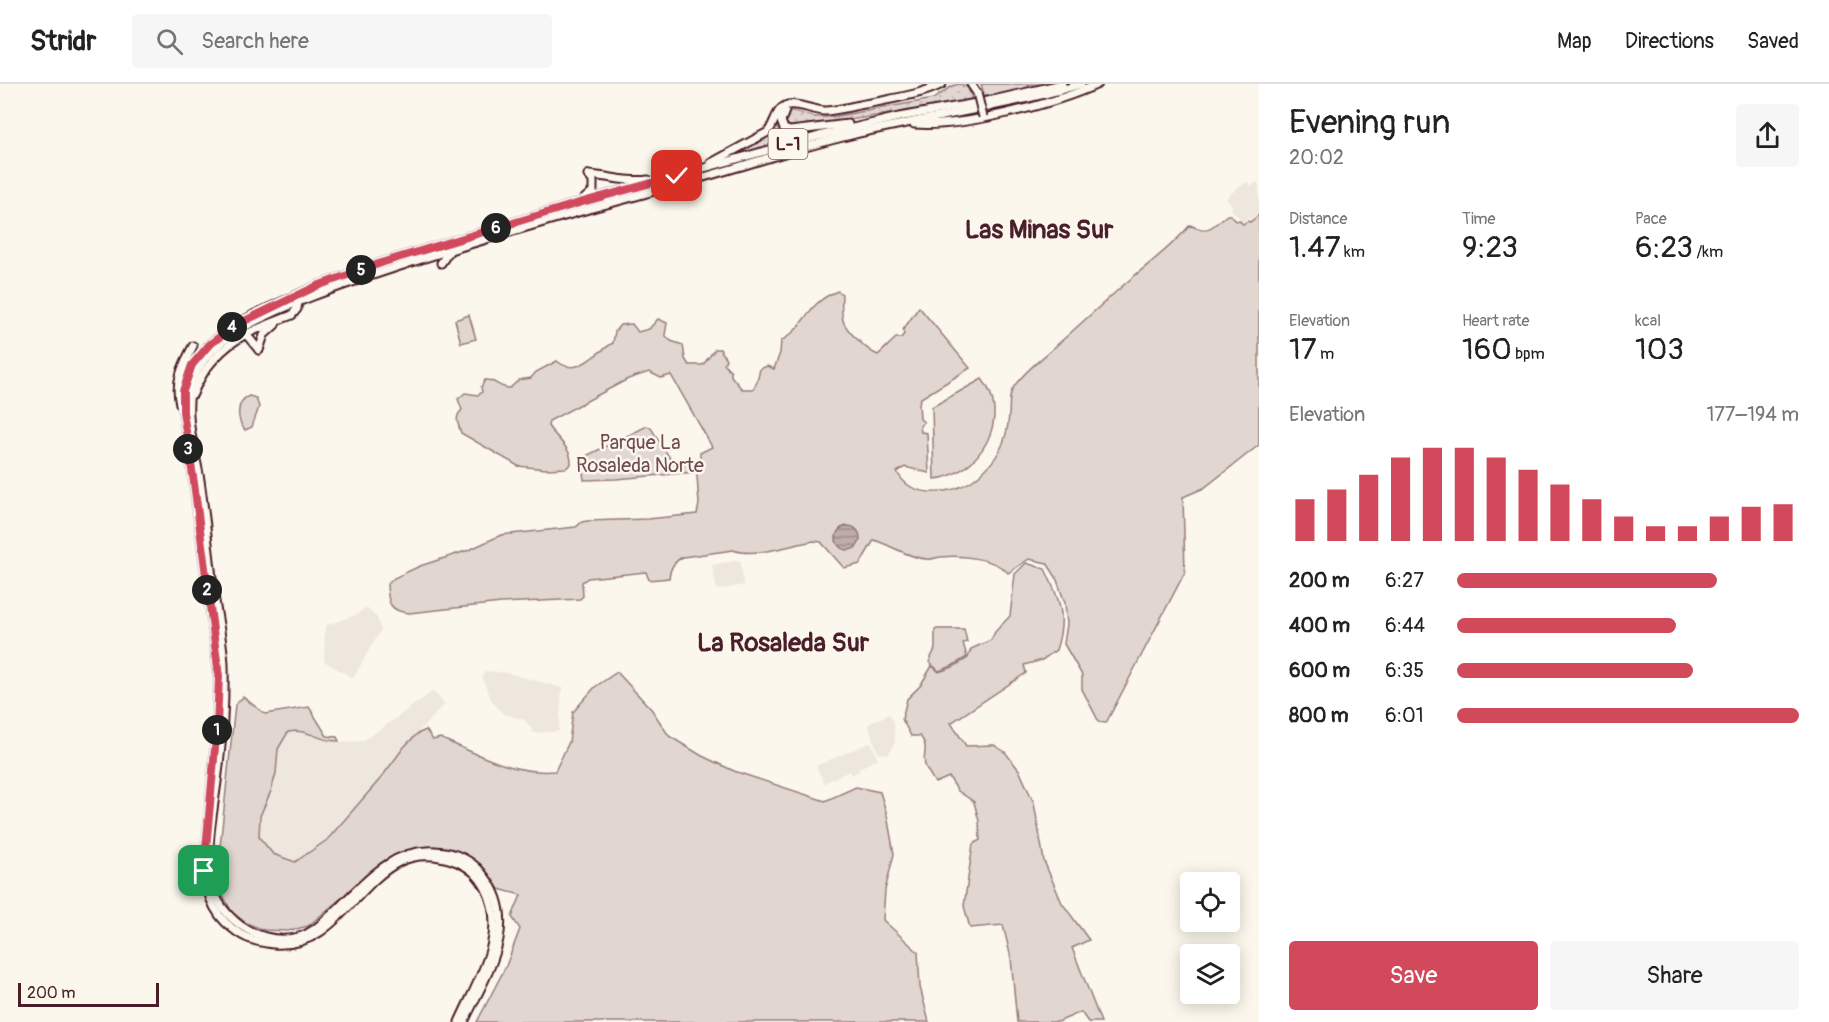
<!DOCTYPE html>
<html lang="en">
<head>
<meta charset="utf-8">
<style>
	:root { --surface:#fff; --page:#f6f6f6; --text:#222; --muted:#767676; --line:#e0e0e0; --accent:#d1495b }
	body { margin:0; font-family:Pangolin,sans-serif; background:var(--page); color:var(--text); height:100vh; display:flex; flex-direction:column; font-size:22px; white-space:nowrap }
	* { box-sizing:border-box; margin:0 }
	p { font-size:20px; color:var(--muted) }
	.icon { flex:none; width:33px; height:33px; fill:none; stroke:currentColor; stroke-width:2; stroke-linecap:round; stroke-linejoin:round }
	.map { position:relative; flex:1; overflow:hidden }
	.details { display:flex; flex-direction:column; background:var(--surface); width:570px }
	.details>* { flex:none }
	.buttons { position:absolute; left:1180px; top:788px; display:grid; gap:12px }
	.buttons a { display:grid; place-items:center; width:60px; height:60px; border-radius:6px; background:var(--surface); box-shadow:0 3px 15px #0003; font-size:30px }
	.scale { position:absolute; left:18px; bottom:15px; width:141px; box-sizing:border-box; padding-left:6px; border:3px solid #4a1f2b; border-top:0; font-size:16px; line-height:21px; white-space:nowrap; color:#4a1f2b; -webkit-text-stroke:4px #fbf7ec; paint-order:stroke }
	.pin { position:absolute; display:grid; place-items:center; width:51px; height:51px; color:#fff; margin:-26px; border-radius:12px; box-shadow:0 3px 9px #0006 }
	.km { position:absolute; width:30px; height:30px; margin:-15px; border-radius:50%; background:#222; color:#fff; font-size:16px; line-height:30px; text-align:center }
	.round { display:grid; place-items:center; flex:none; width:63px; height:63px; border-radius:6px; background:var(--page) }
	.summary { display:flex; align-items:center; justify-content:space-between; height:102px; padding:0 30px }
	h1 { font-size:33px; font-weight:600; line-height:45px }
	.metrics { display:grid; grid-template-columns:repeat(3,1fr); gap:9px; height:102px; padding:6px 30px }
	.metrics div { display:grid; align-content:center }
	.metrics b { font-size:30px; font-weight:600 }
	.metrics small { font-size:16px; font-weight:400 }
	.metrics p { font-size:16px }
	.chart { height:168px; padding:12px 30px }
	.chart p { display:flex; justify-content:space-between }
	.chart svg { width:100%; height:108px; margin-top:6px; stroke:var(--accent); stroke-width:6 }
	.cta { display:flex; gap:12px; margin-top:auto; padding:12px 30px }
	.cta a { flex:1; height:69px; border-radius:6px; background:var(--accent); color:#fff; font-size:24px; font-weight:600; line-height:69px; text-align:center }
	.cta a+a { background:var(--page); color:var(--text) }
	ul { padding:0 30px; list-style:none; font-size:20px }
	li { display:grid; grid-template-columns:96px 72px 1fr; align-items:center; height:45px }
	li i { height:15px; border-radius:8px; background:var(--accent) }
	header { display:flex; align-items:center; gap:36px; box-sizing:border-box; height:84px; padding:0 30px; background:var(--surface); border-bottom:2px solid var(--line) }
	header strong { font-size:28px }
	nav { display:flex; gap:33px; margin-inline-start:auto; font-size:21px }
	.search { width:420px; height:54px; background:var(--page); display:flex; align-items:center; gap:15px; box-sizing:border-box; padding:0 21px; border-radius:6px; color:var(--muted); font-size:22px }
	main { display:flex; flex:1; min-height:0 }
	.map>svg:first-child { display:block }
	.built { fill:#eee7de }
	.grass { fill:url(#grass-dots); stroke:#967b7e; stroke-width:1.5 }
	.green { fill:#e2d7d0; stroke:#967b7e; stroke-width:1.5 }
	.water { fill:url(#water-rules); stroke:#907477; stroke-width:1.5 }
	.lines { fill:none; stroke-linecap:round; stroke-linejoin:round }
	.major-casing { stroke:#4a1f2b; stroke-width:11 }
	.major { stroke:#fbf7ec; stroke-width:7 }
	.major-bridge-casing { stroke:#4a1f2b; stroke-width:11; stroke-linecap:butt }
	.major-bridge { stroke:#fbf7ec; stroke-width:7 }
	.route-casing { stroke:#fff; stroke-width:12 }
	.route { stroke:#d1495b; stroke-width:8 }
	.labels { text-anchor:middle; dominant-baseline:central; stroke-width:5; stroke-linejoin:round; paint-order:stroke }
	.shield { fill:#fbf7ec; stroke:#7f6065; stroke-width:1.5 }
	.shield-label { font-size:18px; font-weight:bold; fill:#4a1f2b }
	.park-label { font-size:20px; fill:#704d54; stroke:#fbf7ec }
	.district-label { font-size:26px; font-weight:bold; fill:#4a1f2b; stroke:#fbf7ec }
</style>
</head>
<body>
<header>
<strong>Stridr</strong>
<div class="search"><svg class="icon" aria-label="search" viewBox="0 0 24 24"><circle cx="10" cy="10" r="6"/><path d="M15 15l6 6"/></svg>Search here</div>
<nav><a>Map</a><a>Directions</a><a>Saved</a></nav>
</header>
<main>
<div class="map">
<svg width="1259" height="938" viewBox="0 0 1259 938">
	<defs>
		<pattern id="grass-dots" width="8" height="8" patternUnits="userSpaceOnUse" patternTransform="scale(1.5)"><rect width="8" height="8" fill="#e2d7d0"/><path d="M2 2h.1M6 6h.1" fill="none" stroke="#c3b8b3" stroke-width="1.8" stroke-linecap="round"/></pattern>
		<pattern id="water-rules" width="6" height="5" patternUnits="userSpaceOnUse" patternTransform="scale(1.5)"><rect width="6" height="5" fill="#bfadaa"/><path d="M0 2.5h6" fill="none" stroke="#9d8c8b"/></pattern>
	</defs>
	<rect width="100%" height="100%" fill="#fbf7ec"/>
	<filter id="ink" filterUnits="userSpaceOnUse"><feTurbulence type="fractalNoise" baseFrequency=".0167" numOctaves="2"/><feDisplacementMap in="SourceGraphic" scale="12" xChannelSelector="R" yChannelSelector="G"/><feConvolveMatrix kernelMatrix="1 2 1 2 8 2 1 2 1" color-interpolation-filters="sRGB"/></filter>
	<g filter="url(#ink)">
		<g class="built">
			<path d="M1247,98L1251,102L1257,98L1259,101V129L1250,136L1249,134L1243,138L1230,124L1233,122L1226,114L1237,104Z"/>
			<path d="M740,476L744,501L717,506L712,481Z"/>
			<path d="M366,523L377,534L381,546L353,594L324,577L325,542L358,530Z"/>
			<path d="M485,587L508,589L562,604L559,647L534,649L525,636L503,630L491,616L482,593Z"/>
			<path d="M433,607L445,620L404,663L381,694L327,756L295,778L273,770L259,753L260,732L271,707L276,689L278,665L288,648L300,646L331,658L362,657L381,645Z"/>
			<path d="M889,630L894,638L895,658L889,670L878,669L868,640Z"/>
			<path d="M871,658L878,675L859,684L860,687L852,691L850,687L824,699L816,682Z"/>
		</g>
		<g class="grass">
			<path d="M959,0C969,1 970,8 972,17L798,44L792,45L786,39V32L792,27L814,33H832L933,15L952,2Z"/>
			<path d="M777,40C788,60 817,48 836,45L721,77L769,51L775,45Z"/>
		</g>
		<g class="green">
			<path d="M981,0H1052L985,13Z"/>
			<path d="M1227,131H1231L1236,137L1239,136L1243,140L1248,137L1250,138L1259,131V361L1204,404L1183,413L1185,488L1106,639L1099,638L1082,605V591L1064,560L1067,540L1065,519L1056,493L1047,479L1029,475L1008,489C995,474 960,471 941,473C937,473 932,476 927,475C909,474 891,461 874,456L860,480L844,484L821,458L814,457C789,461 756,474 733,466L683,473C674,477 670,484 669,494L649,496L646,488L588,494L582,498L583,512L580,515L501,519L409,529C389,527 388,519 387,501L394,494L420,482L469,466L501,451L576,443L582,438L587,437L648,435L697,430L699,420L696,378L700,375V369L712,363L671,291L661,294L649,288L628,295L549,337L548,342C556,354 572,364 571,380L566,384L546,385L518,382L461,349C458,339 454,333 462,326L458,315L465,309L478,311L482,308L481,303L485,296C495,295 498,304 510,304L519,296L531,294L536,288L557,277C577,294 595,269 613,259L615,247L620,241L632,240L638,248L649,245L658,235L667,239L665,251L671,257L683,261L685,275L689,281H703L715,265H720L726,275L724,280L731,287V292L742,305H753L757,298L760,285L767,282L774,285L780,269L781,257C806,244 805,219 838,207L842,210C841,235 840,240 859,257C865,263 870,268 878,271C885,265 890,259 896,254H901L904,250L903,246L919,223L970,284L921,314L919,319L920,335L924,338L920,342L921,348L927,349L929,389L905,383L897,388C912,417 955,411 977,393C998,376 1007,358 1009,331C1010,319 1008,311 1015,301C1027,285 1044,273 1058,260C1083,238 1107,215 1133,193C1152,177 1174,161 1190,141C1209,151 1212,142 1227,131Z"/>
			<path d="M469,231L476,255L461,259L455,236Z"/>
			<path d="M982,295C1013,333 980,391 934,395L932,323Z"/>
			<path d="M249,312L256,314L259,323L252,343L245,346C236,336 236,317 249,312Z"/>
			<path d="M647,342L651,344L676,384L681,385L683,382L692,378L695,388L616,395L584,396L582,382L584,373Z"/>
			<path d="M1026,479L1045,485C1060,516 1067,532 1056,566L1042,576L1024,581L1026,589L951,639L966,662L994,661L1005,668L1019,686L1034,719L1044,777L1062,819L1089,856L1072,864L1101,938H1088L1081,928L1058,938H1017L1011,874L1003,841L970,844L964,822L973,760L980,756L979,737L974,718L958,707L949,693L935,699C932,693 927,687 925,681C922,670 930,664 920,652H911L902,635L907,615L920,602L932,582L939,588L953,583L968,574L971,565L991,556L995,548L1010,532L1015,490Z"/>
			<path d="M935,545H964L967,558L963,559L967,573L952,582L939,587L929,578L935,565Z"/>
			<path d="M617,588L652,626L669,652L702,672L734,687L825,717L856,703L880,708L887,731L894,770L885,806L883,836L918,868L920,903L929,938H477L506,882L520,845L512,833L521,811L499,805L481,780L443,766H417L358,800L308,842L288,847L264,846L246,839L232,828L220,806L218,782L235,621L243,613L265,630L309,623L327,652L337,653L339,657C319,658 309,644 288,648L278,665L276,689L271,707L260,732L259,753L273,770L295,778L327,756L381,694L404,663L417,650L426,646L433,656L440,654C477,670 514,691 555,687L569,658L573,628L595,603Z"/>
		</g>
		<circle class="water" cx="848" cy="454" r="12"/>
		<g class="lines">
			<g class="major-casing">
				<g id="major">
					<path d="M971,0L977,9"/>
					<path d="M785,27L781,37L784,45L790,47L848,40"/>
					<path d="M914,40C962,44 1054,20 1098,0"/>
					<path d="M711,79L768,48C774,41 776,26 785,22C795,17 813,27 826,27C841,26 856,21 871,19C895,14 920,11 942,0"/>
					<path d="M588,91C609,92 628,99 648,96"/>
					<path d="M583,116L593,107V97L588,91"/>
					<path d="M441,179L450,166"/>
					<path d="M245,249L259,266"/>
					<path d="M259,266L264,251L275,241"/>
					<path d="M193,310C196,301 201,293 206,285C231,252 254,246 292,231L297,225L298,218"/>
					<path d="M180,320C174,298 183,281 193,262"/>
					<path d="M459,938C477,897 509,851 486,805C480,793 470,783 457,778C439,771 418,769 399,778C353,802 334,865 273,860C257,858 245,855 232,844C212,829 204,804 205,779L217,642L219,592L194,399L183,328V307L187,292L192,281L209,261L234,242L255,230L317,202L384,178L579,119L819,52L899,33L993,16L1062,0"/>
					<path d="M464,938C485,893 522,840 485,793C473,776 456,768 435,767C390,764 361,803 331,831C321,840 312,849 299,853C277,859 252,852 235,837C223,827 213,811 211,796C205,764 213,729 217,698C222,659 225,620 224,581C223,555 216,529 213,503C209,467 205,432 200,396C195,366 183,330 192,299C198,276 224,254 244,243C296,215 353,198 409,179C471,159 533,141 596,123C644,110 691,97 738,83C775,72 813,60 851,51C927,33 1006,23 1081,0"/>
				</g>
			</g>
			<use href="#major" class="major"/>
			<g class="major-bridge-casing">
				<path id="major-bridge" d="M977,9L983,33"/>
			</g>
			<use href="#major-bridge" class="major-bridge"/>
		</g>
	</g>
	<g class="lines" filter="url(#ink)">
		<g class="route-casing">
			<path id="route" d="M204,787L217,642L219,592L194,399L183,328V307L192,281L209,261L234,242L317,202L384,178L579,119L677,92"/>
		</g>
		<use href="#route" class="route"/>
	</g>
	<g class="labels">
		<rect class="shield" x="768.5" y="45" width="39" height="30" rx="4.5"/>
		<g class="shield-label">
			<text x="788" y="60">L-1</text>
		</g>
		<g class="park-label">
			<text x="640" y="358">Parque La<tspan x="640" dy="23">Rosaleda Norte</tspan></text>
		</g>
		<g class="district-label">
			<text x="1039" y="146">Las Minas Sur</text>
			<text x="783" y="559">La Rosaleda Sur</text>
		</g>
	</g>
</svg>
<div class="buttons">
<a><svg class="icon" aria-label="locate" viewBox="0 0 24 24"><circle cx="12" cy="12" r="6"/><path d="M12 2v4M12 18v4M2 12h4M18 12h4"/></svg></a>
<a><svg class="icon" aria-label="layers" viewBox="0 0 24 24"><path d="M12 4l9 5-9 5-9-5zM3 14l9 5 9-5"/></svg></a>
</div>
<div class="scale">200 m</div>
<div class="pin" style="left:204px;top:787px;background:#1e9e55"><svg class="icon" aria-label="arrive" viewBox="0 0 24 24"><path d="M6 21V4h12l-3 4 3 4H6"/></svg></div>
<div class="pin" style="left:677px;top:92px;background:#d93025"><svg class="icon" aria-label="check" viewBox="0 0 24 24"><path d="M5 12l5 5 9-10"/></svg></div>
<b class="km" style="left:217px;top:646px">1</b>
<b class="km" style="left:207px;top:506px">2</b>
<b class="km" style="left:188px;top:365px">3</b>
<b class="km" style="left:232px;top:243px">4</b>
<b class="km" style="left:361px;top:186px">5</b>
<b class="km" style="left:496px;top:144px">6</b>
</div>
<section class="details">
<div class="summary"><div><h1>Evening run</h1><p>20:02</p></div><a class="round"><svg class="icon" aria-label="share" viewBox="0 0 24 24"><path d="M12 15V3M7 8l5-5 5 5M5 13v7h14v-7"/></svg></a></div>
<div class="metrics">
<div><p>Distance</p><b>1.47<small> km</small></b></div>
<div><p>Time</p><b>9:23</b></div>
<div><p>Pace</p><b>6:23<small> /km</small></b></div>
</div>
<div class="metrics">
<div><p>Elevation</p><b>17<small> m</small></b></div>
<div><p>Heart rate</p><b>160<small> bpm</small></b></div>
<div><p>kcal</p><b>103</b></div>
</div>
<div class="chart"><p><span>Elevation</span>177–194 m</p>
<svg viewBox="0 0 160 44" preserveAspectRatio="none"><path d="M5 44V27M15 44V23M25 44V17M35 44V10M45 44V6M55 44V6M65 44V10M75 44V15M85 44V21M95 44V27M105 44V34M115 44V38M125 44V38M135 44V34M145 44V30M155 44V29"/></svg>
</div>
<ul>
<li><b>200 m</b>6:27<i style="width:76%"></i></li>
<li><b>400 m</b>6:44<i style="width:64%"></i></li>
<li><b>600 m</b>6:35<i style="width:69%"></i></li>
<li><b>800 m</b>6:01<i style="width:100%"></i></li>
</ul>
<div class="cta"><a>Save</a><a>Share</a></div>
</section>
</main>
</body>
</html>
